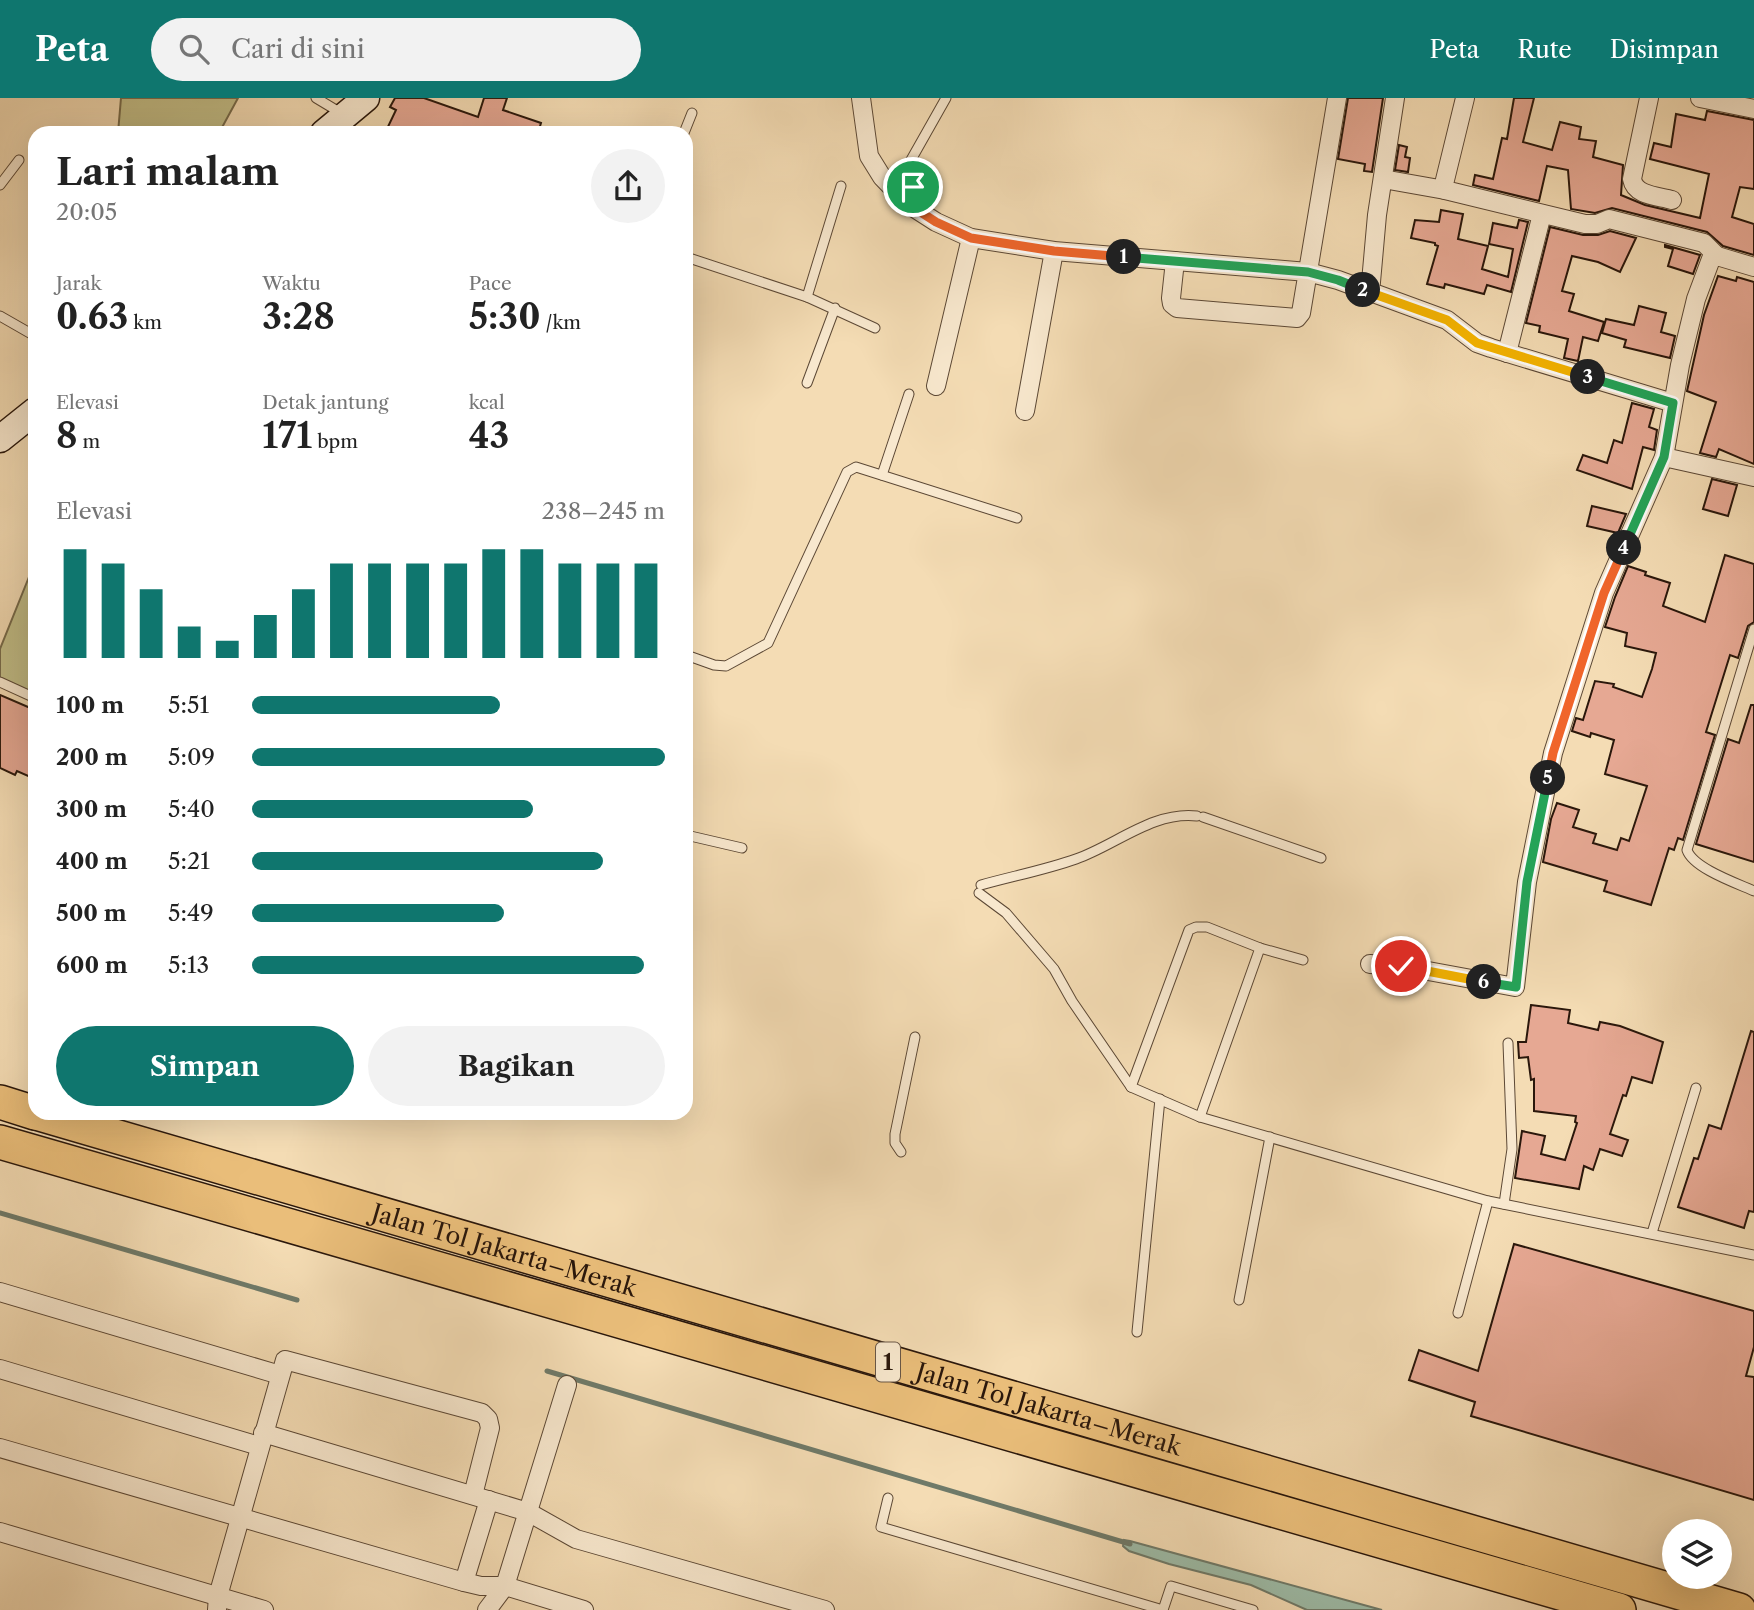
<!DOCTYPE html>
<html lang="id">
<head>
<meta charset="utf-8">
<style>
	:root { --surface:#fff; --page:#f2f2f2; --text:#222; --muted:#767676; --accent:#0f766e }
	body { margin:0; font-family:"Libre Caslon Text",serif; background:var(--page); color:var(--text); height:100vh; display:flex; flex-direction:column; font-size:26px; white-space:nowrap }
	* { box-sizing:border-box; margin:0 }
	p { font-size:23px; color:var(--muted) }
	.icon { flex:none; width:38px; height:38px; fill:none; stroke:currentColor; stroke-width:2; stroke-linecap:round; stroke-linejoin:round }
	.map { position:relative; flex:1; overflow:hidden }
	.drawer { position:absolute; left:28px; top:28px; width:665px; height:994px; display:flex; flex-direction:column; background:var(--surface); border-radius:21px; box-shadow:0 7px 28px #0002 }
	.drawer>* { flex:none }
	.tools { position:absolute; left:1662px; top:1421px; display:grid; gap:14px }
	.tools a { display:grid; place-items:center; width:70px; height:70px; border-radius:50%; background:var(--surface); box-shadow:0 7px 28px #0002; font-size:35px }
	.pin { position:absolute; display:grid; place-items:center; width:60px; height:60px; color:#fff; margin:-30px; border:4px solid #fff; border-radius:50%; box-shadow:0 2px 7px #0007 }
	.km { position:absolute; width:35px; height:35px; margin:-18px; border-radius:50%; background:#222; color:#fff; font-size:19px; line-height:35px; text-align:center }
	.round { display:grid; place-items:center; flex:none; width:74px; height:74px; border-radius:37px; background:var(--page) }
	.overview { display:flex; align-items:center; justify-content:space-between; height:119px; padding:0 28px }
	h1 { font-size:38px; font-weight:700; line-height:52px }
	.stats { display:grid; grid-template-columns:repeat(3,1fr); gap:10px; height:119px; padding:7px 28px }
	.stats div { display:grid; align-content:center }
	.stats b { font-size:35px; font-weight:700 }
	.stats small { font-size:19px; font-weight:400 }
	.stats p { font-size:19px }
	.chart { height:196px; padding:14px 28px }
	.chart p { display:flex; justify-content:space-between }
	.chart svg { width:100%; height:126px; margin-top:7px; stroke:var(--accent); stroke-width:6 }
	.button { display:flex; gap:14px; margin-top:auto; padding:14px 28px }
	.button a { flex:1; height:80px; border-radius:42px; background:var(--accent); color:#fff; font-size:28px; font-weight:700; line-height:80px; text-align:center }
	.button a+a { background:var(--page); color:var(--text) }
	ul { padding:0 28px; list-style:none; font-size:23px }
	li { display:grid; grid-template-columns:112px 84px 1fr; align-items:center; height:52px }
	li i { height:18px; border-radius:9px; background:var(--accent) }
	header { display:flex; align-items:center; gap:42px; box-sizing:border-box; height:98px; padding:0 35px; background:var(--accent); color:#fff }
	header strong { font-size:33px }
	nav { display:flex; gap:38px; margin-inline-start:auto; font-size:24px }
	.search { width:490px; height:63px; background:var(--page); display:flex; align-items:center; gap:18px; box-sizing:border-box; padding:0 24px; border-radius:38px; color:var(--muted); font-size:26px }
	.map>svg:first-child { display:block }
	.green { fill:#c2be88; stroke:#766a4a; stroke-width:2 }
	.water { fill:#9dbca8; stroke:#6f7a69; stroke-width:2 }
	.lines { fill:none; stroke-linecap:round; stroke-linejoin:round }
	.stream { stroke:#6f7a69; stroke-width:5 }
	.building { fill:#e6a893; stroke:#2a170b; stroke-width:2 }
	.service-casing { stroke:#5c4835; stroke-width:11 }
	.minor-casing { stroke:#5c4835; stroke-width:20 }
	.secondary-casing { stroke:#2a170b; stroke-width:29 }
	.motorway-casing { stroke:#2a170b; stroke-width:36 }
	.service { stroke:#f8e8ce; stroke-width:9 }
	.minor { stroke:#f8e8ce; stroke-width:18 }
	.secondary { stroke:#f8e8ce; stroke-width:26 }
	.motorway { stroke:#eabe7a; stroke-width:33 }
	.split-1-casing { stroke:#fff; stroke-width:14 }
	.split-2-casing { stroke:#fff; stroke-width:14 }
	.split-3-casing { stroke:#fff; stroke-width:14 }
	.split-4-casing { stroke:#fff; stroke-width:14 }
	.split-5-casing { stroke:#fff; stroke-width:14 }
	.split-6-casing { stroke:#fff; stroke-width:14 }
	.split-7-casing { stroke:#fff; stroke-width:14 }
	.split-1 { stroke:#f0652b; stroke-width:9 }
	.split-2 { stroke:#22a559; stroke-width:9 }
	.split-3 { stroke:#f5b400; stroke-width:9 }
	.split-4 { stroke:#22a559; stroke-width:9 }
	.split-5 { stroke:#f0652b; stroke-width:9 }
	.split-6 { stroke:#22a559; stroke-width:9 }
	.split-7 { stroke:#f5b400; stroke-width:9 }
	.labels { text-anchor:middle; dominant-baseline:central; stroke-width:5; stroke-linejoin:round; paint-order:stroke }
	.shield { fill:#f8e8ce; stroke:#685646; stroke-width:2 }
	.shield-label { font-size:23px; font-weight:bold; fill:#2a170b }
	.street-label { font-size:24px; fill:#2a170b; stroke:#f8e8ce }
</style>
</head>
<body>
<header>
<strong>Peta</strong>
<div class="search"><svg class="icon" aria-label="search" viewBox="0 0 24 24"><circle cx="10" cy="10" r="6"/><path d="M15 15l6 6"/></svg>Cari di sini</div>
<nav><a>Peta</a><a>Rute</a><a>Disimpan</a></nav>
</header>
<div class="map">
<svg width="1754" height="1512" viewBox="0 0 1754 1512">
	<rect width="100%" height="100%" fill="#f4dcb4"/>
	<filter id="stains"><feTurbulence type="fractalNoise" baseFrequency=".00286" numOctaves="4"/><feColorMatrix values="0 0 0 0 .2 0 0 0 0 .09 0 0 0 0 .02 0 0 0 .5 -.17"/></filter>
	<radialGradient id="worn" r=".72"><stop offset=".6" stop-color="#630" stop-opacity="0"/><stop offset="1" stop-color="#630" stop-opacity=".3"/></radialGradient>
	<g class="green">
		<path d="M121,0H238L219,35H118Z"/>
		<path d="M35,464V603L0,586V551Z"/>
	</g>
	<path class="water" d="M1124,1442L1130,1443L1382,1512H1307L1251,1487L1169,1466L1129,1453L1123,1448Z"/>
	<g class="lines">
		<g class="stream">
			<path d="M0,1115L297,1202"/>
			<path d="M547,1273L1130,1446"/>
		</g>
	</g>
	<g class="building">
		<path d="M395,0H424L478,19L484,0H507L503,12L541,25L538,35H385L396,12L390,9Z"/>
		<path d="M1348,0H1383L1372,74L1364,73L1365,66L1338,61Z"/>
		<path d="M1514,0H1534L1523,44L1552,52L1560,24L1581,29L1579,41L1596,43L1593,59L1623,67L1621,97L1645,107L1700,120L1709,76L1650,61L1654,45L1671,49L1676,16L1705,22L1707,13L1754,22V91L1740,89L1732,119L1754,126V157L1723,148L1707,134L1612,110L1595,115L1571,111L1568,72L1547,68L1539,103L1473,87L1475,77L1493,81L1502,40L1507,41Z"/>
		<path d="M1399,47L1407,49L1405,59L1410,60L1408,74L1395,72Z"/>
		<path d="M1441,112L1463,116L1458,141L1488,148L1482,171L1508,179L1513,151L1489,146L1493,125L1517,130L1519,122L1528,124L1511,194L1487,187L1484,196L1445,186L1444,190L1427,186L1438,148L1435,147V145L1411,140L1415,122L1439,124Z"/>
		<path d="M1550,129L1583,137H1598L1610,133L1636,140L1620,174L1598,164L1572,158L1562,193L1574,196L1569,213L1604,224L1598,243L1583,239L1578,263L1564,260L1568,241L1539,234L1540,228L1526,225Z"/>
		<path d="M1665,147L1700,157L1693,176L1668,168L1673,151L1665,149Z"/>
		<path d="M1718,178L1736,183L1737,179L1754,184V366L1719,351L1716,359L1700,355L1716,304L1687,293L1704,217Z"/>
		<path d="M1639,208L1666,215L1661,234L1675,238L1670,260L1624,249L1626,242L1602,235L1606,221L1634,227Z"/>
		<path d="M1632,305L1654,311L1649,329L1657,332L1654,352L1643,349L1632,391L1577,372L1583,357L1607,365L1614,342L1622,345Z"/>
		<path d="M1712,381L1737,387L1728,418L1703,411Z"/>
		<path d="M1592,408L1626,416L1618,435L1587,428Z"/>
		<path d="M1725,457L1754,466V524L1748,528L1738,560L1730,557L1706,634L1715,637L1683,742L1678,740L1674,752L1669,750L1651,807L1604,793L1607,783L1543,764L1551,721L1557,705L1579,712L1573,729L1596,736L1593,745L1617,752L1621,740L1629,743L1647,688L1605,676L1614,642L1591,635L1590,639L1572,633L1576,620L1583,622L1595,583L1614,586L1613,589L1642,599L1652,571L1656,555L1625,548L1627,535L1605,529L1615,499L1628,468L1646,474L1645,477L1670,485L1663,508L1705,524Z"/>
		<path d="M0,597L35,612V681L17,673L15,677L0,670Z"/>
		<path d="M1751,607H1754V764L1696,746L1728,641L1739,645Z"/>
		<path d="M1531,907L1570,912L1568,925L1598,932L1600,924L1620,928L1663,944L1652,985L1632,979L1626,998L1623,997L1610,1036L1628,1042L1622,1058L1600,1051L1593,1072L1584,1068L1579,1091L1515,1080L1522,1033L1545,1038L1541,1056L1565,1062L1577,1025L1575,1024L1576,1018L1534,1013V981L1531,982L1528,959L1519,960L1518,944H1526Z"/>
		<path d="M1751,933L1754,934V1114L1749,1113L1744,1130L1678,1109L1694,1060L1698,1061L1709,1027L1721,1031Z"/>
		<path d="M1514,1146L1754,1213V1249L1746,1278L1754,1279V1402L1471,1318L1475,1304L1409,1282L1419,1252L1478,1273Z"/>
	</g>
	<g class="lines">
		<g class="service-casing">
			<g id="service">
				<path d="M316,0L341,15"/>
				<path d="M684,35L692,15"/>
				<path d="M0,87L19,62"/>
				<path d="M908,106L913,87L907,69L946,0"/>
				<path d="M686,159L807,199L875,230"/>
				<path d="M807,199L841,88"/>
				<path d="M0,218L35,238"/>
				<path d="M807,285L835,210"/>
				<path d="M882,377L909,296"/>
				<path d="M1754,531L1687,752C1693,770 1736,785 1754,793"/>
				<path d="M686,557L714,567L726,568L768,545L847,374L856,369L1017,420"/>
				<path d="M0,584L35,600"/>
				<path d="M1203,719L1321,760"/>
				<path d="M686,737L742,750"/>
				<path d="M981,787C1013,778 1045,772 1076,761C1116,747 1153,713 1197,718"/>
				<path d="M979,795L1006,815L1054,871L1072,903L1131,989L1200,1019L1488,1103L1754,1157"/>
				<path d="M1131,989L1189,832L1196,829H1207L1260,850L1303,862"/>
				<path d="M1200,1019L1260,850"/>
				<path d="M901,1054L895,1045V1036L915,939"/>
				<path d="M1504,1106L1512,1051L1508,945"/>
				<path d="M1652,1135L1696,990"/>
				<path d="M1239,1202L1270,1039"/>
				<path d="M1458,1215L1488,1103"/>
				<path d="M1137,1234L1160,1001"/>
				<path d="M888,1400L881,1429L1163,1512"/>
				<path d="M1163,1512L1171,1488L1253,1512"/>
			</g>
		</g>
		<g class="minor-casing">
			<g id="minor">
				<path d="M861,0L869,58L882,79L908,106L936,124L971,140L1054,153L1308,174L1338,182L1447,222L1477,245L1491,250L1673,305"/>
				<path d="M1465,0L1444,86L1445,92L1585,126H1597L1609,121L1704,145L1717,158"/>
				<path d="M1649,0L1632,81C1635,98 1658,98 1672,102"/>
				<path d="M1700,0L1754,11"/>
				<path d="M1383,81L1445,92"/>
				<path d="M1175,163L1171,200L1172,206L1177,210L1297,220L1301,215L1337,0"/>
				<path d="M1370,195L1377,117L1395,0"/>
				<path d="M1507,255L1542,116"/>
				<path d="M936,288L971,140"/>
				<path d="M1025,313L1054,153"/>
				<path d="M1664,359L1754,379"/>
				<path d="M1370,866L1401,868L1515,889L1527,784L1553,655L1604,495L1664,359L1680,267L1696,201L1711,161L1717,158L1754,169"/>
				<path d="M0,1194L280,1277"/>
				<path d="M0,1271L259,1348"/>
				<path d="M263,1335L528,1414L576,1441L825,1512"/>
				<path d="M0,1350L464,1484L481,1488H505L584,1512"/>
				<path d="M0,1434L264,1512"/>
				<path d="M464,1484L489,1402"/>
				<path d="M217,1512L218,1498L285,1262L482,1315L488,1321L490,1330L473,1397"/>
				<path d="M487,1512L505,1488L567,1287"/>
			</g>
		</g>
		<g class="secondary-casing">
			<g id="secondary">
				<path d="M324,35L366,0"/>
				<path d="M0,341L35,313"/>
			</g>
		</g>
		<g class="motorway-casing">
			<g id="motorway">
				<path d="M0,1004L35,1015"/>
				<path id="s1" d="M36,1015L1739,1512"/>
				<path d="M0,1044L1619,1512"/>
			</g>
		</g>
		<use href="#service" class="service"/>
		<use href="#minor" class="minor"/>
		<use href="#secondary" class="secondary"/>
		<use href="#motorway" class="motorway"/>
	</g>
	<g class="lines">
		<g class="split-1-casing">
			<path id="split-1" d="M913,89L908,106L936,124L971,140L1054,153L1124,159"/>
		</g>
		<g class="split-2-casing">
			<path id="split-2" d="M1124,159L1308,174L1338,182L1363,192"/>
		</g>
		<g class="split-3-casing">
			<path id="split-3" d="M1363,192L1447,222L1477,245L1588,279"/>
		</g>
		<g class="split-4-casing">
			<path id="split-4" d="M1588,279L1673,305L1664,359L1624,450"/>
		</g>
		<g class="split-5-casing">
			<path id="split-5" d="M1548,680L1553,655L1604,495L1624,450"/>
		</g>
		<g class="split-6-casing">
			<path id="split-6" d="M1484,884L1516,889L1527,784L1548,680"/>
		</g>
		<g class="split-7-casing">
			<path id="split-7" d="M1401,868L1484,884"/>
		</g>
		<use href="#split-1" class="split-1"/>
		<use href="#split-2" class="split-2"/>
		<use href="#split-3" class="split-3"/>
		<use href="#split-4" class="split-4"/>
		<use href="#split-5" class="split-5"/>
		<use href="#split-6" class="split-6"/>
		<use href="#split-7" class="split-7"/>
	</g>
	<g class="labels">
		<rect class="shield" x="876" y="1244.5" width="24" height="39" rx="5"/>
		<g class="shield-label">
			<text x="888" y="1264">1</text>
		</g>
		<g class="street-label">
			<text stroke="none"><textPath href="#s1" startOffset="488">Jalan Tol Jakarta–Merak</textPath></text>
			<text stroke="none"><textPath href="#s1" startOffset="1055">Jalan Tol Jakarta–Merak</textPath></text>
		</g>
	</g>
	<rect width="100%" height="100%" filter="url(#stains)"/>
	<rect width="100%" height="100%" fill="url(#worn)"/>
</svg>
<div class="tools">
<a><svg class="icon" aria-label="layers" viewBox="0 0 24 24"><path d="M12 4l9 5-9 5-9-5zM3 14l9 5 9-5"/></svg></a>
</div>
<div class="pin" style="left:913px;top:89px;background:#1e9e55"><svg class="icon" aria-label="arrive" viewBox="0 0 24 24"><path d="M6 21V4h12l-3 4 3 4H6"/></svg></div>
<div class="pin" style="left:1401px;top:868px;background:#d93025"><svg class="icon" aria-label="check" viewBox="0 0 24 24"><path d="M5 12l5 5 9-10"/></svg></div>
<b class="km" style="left:1124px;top:159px">1</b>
<b class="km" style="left:1363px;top:192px">2</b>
<b class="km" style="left:1588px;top:279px">3</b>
<b class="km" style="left:1624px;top:450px">4</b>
<b class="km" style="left:1548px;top:680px">5</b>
<b class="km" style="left:1484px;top:884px">6</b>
<section class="drawer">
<div class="overview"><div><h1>Lari malam</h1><p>20:05</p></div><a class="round"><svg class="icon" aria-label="share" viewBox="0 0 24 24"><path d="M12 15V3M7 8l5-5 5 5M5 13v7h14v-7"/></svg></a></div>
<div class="stats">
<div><p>Jarak</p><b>0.63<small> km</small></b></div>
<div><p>Waktu</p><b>3:28</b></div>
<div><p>Pace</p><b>5:30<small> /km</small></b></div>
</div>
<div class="stats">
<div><p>Elevasi</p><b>8<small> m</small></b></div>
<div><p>Detak jantung</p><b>171<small> bpm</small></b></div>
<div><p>kcal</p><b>43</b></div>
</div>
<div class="chart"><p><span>Elevasi</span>238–245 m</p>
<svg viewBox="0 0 160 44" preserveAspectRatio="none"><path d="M5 44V6M15 44V11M25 44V20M35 44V33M45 44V38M55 44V29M65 44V20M75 44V11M85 44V11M95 44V11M105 44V11M115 44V6M125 44V6M135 44V11M145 44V11M155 44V11"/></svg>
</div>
<ul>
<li><b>100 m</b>5:51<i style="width:60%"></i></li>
<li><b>200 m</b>5:09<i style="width:100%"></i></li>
<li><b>300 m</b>5:40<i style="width:68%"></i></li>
<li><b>400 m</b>5:21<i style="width:85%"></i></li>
<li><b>500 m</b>5:49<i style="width:61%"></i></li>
<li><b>600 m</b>5:13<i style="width:95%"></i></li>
</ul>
<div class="button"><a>Simpan</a><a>Bagikan</a></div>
</section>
</div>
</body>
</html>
